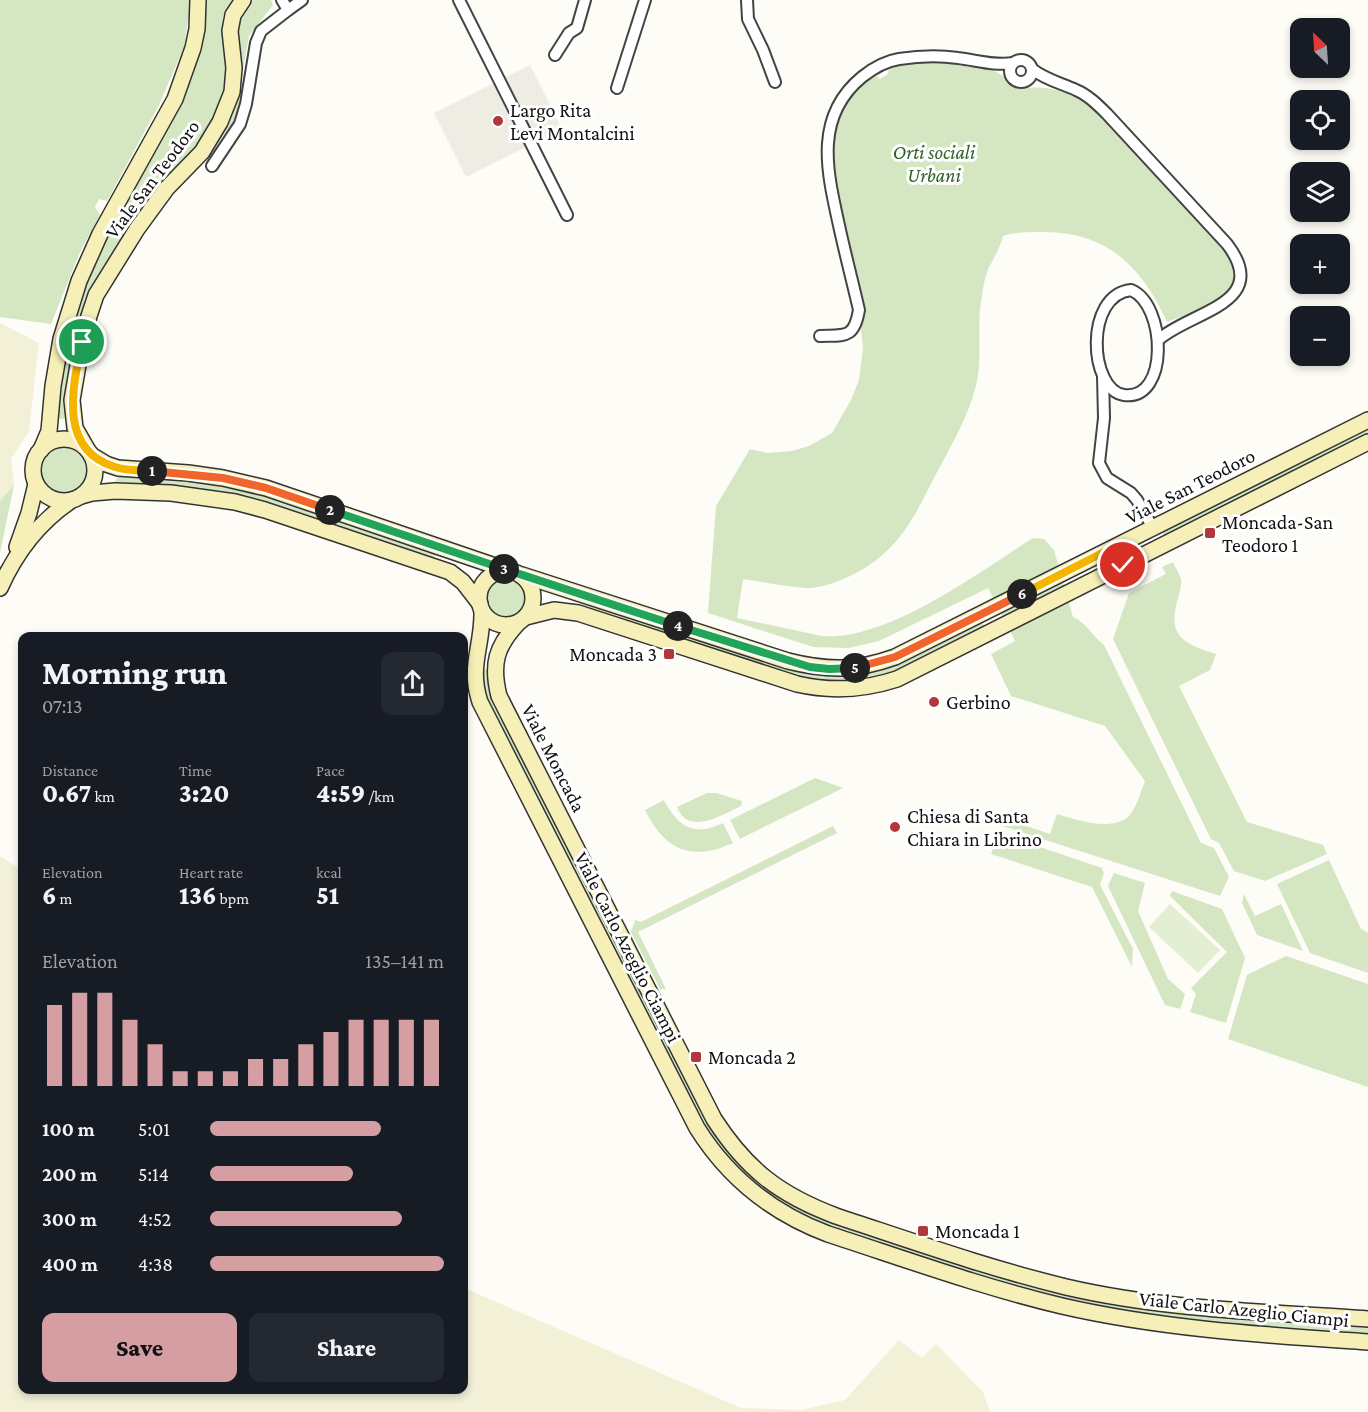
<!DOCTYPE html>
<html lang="en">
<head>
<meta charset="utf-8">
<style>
	:root { --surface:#171b24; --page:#242831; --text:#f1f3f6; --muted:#9ea1a6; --accent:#d59ea2 }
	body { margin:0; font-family:"Crimson Pro",serif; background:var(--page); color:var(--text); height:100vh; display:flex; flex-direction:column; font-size:22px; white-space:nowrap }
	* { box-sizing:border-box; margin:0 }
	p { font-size:20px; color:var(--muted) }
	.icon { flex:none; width:33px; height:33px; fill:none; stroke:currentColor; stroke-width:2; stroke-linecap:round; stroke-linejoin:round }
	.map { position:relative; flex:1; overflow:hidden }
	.details { position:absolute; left:18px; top:632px; width:450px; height:762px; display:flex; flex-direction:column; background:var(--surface); border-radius:12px; box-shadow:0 3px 9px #0003 }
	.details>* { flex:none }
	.needle { width:39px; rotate:335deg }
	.fabs { position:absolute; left:1290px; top:18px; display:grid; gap:12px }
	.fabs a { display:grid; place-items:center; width:60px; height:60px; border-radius:12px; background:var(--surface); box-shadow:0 3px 9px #0003; font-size:30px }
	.pin { position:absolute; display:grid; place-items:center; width:51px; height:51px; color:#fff; margin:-26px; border:3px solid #fff; border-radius:50%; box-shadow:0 2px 6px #0007 }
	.km { position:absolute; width:30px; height:30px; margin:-15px; border-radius:50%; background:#222; color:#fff; font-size:16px; line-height:30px; text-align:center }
	.round { display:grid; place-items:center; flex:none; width:63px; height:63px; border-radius:12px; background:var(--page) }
	.summary { display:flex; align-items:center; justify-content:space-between; height:102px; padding:0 24px }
	h1 { font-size:33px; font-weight:800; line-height:45px }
	.stats { display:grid; grid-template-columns:repeat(3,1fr); gap:9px; height:102px; padding:6px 24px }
	.stats div { display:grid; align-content:center }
	.stats b { font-size:26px; font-weight:800 }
	.stats small { font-size:16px; font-weight:400 }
	.stats p { font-size:16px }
	.chart { height:168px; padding:12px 24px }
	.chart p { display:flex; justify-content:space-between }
	.chart svg { width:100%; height:108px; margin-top:6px; stroke:var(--accent); stroke-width:6 }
	.primary-button { display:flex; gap:12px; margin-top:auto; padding:12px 24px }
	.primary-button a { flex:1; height:69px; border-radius:12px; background:var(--accent); color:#111; font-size:24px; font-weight:800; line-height:69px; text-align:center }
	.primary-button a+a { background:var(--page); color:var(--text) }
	ul { padding:0 24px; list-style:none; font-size:20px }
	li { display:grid; grid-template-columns:96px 72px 1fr; align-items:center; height:45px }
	li i { height:15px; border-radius:8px; background:var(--accent) }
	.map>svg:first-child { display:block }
	.farmland { fill:#f2f0d7 }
	.green { fill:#d4e6c2 }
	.pitch { fill:#e4eed2 }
	.plaza { fill:#efece3 }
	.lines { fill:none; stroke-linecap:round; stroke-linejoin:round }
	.street-casing { stroke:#444; stroke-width:14 }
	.secondary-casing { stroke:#333; stroke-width:18 }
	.street { stroke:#fff; stroke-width:10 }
	.secondary { stroke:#f6f0b8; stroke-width:15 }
	.split-1-casing { stroke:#fff; stroke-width:12 }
	.split-2-casing { stroke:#fff; stroke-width:12 }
	.split-3-casing { stroke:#fff; stroke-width:12 }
	.split-4-casing { stroke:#fff; stroke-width:12 }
	.split-5-casing { stroke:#fff; stroke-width:12 }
	.split-6-casing { stroke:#fff; stroke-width:12 }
	.split-7-casing { stroke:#fff; stroke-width:12 }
	.split-1 { stroke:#f5b400; stroke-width:8 }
	.split-2 { stroke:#f0652b; stroke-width:8 }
	.split-3 { stroke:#22a559; stroke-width:8 }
	.split-4 { stroke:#22a559; stroke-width:8 }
	.split-5 { stroke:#22a559; stroke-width:8 }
	.split-6 { stroke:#f0652b; stroke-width:8 }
	.split-7 { stroke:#f5b400; stroke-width:8 }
	.poi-dot { fill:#b2373c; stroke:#fff; stroke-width:2 }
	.labels { text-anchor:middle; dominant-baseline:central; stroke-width:6; stroke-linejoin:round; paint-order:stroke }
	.poi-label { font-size:20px; fill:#111; stroke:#fff; text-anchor:start }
	.park-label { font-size:20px; font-style:italic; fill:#336227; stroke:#fff }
	.street-label { font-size:20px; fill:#111; stroke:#fff }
</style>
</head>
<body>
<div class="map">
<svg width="1368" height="1412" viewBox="0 0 1368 1412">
	<rect width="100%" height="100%" fill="#fefcf6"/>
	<g class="farmland">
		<path d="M0,323L39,343L29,431L11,459L14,485L0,501Z"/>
		<path d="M0,856L22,870V1389H464V1288L741,1408L801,1410L845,1400L899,1340L922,1358L936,1344L983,1392L990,1412H0Z"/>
	</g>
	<g class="green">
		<path d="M0,0H191L184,47L159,105L107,201L99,199L95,207L100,215L80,252L51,324L0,317Z"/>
		<path d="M206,0H233L223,16L222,29L227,67L225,89L205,135L90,294C76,329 63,377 66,416L64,419H60L58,415L60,387L68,339L85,282L204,24Z"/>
		<path d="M253,0H271L273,5L249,36L241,80L238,117L206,156L217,141L238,33C237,20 242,8 253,0Z"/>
		<path d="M924,62C947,63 975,62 996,72C1005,76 1010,84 1019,89C1049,84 1067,92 1092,107C1124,140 1155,174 1186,208C1200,223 1222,242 1231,260C1236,270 1234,282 1228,291C1219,303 1182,316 1167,322C1141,265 1105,230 1039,232C1026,232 1016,232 1003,236C1000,248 994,258 988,269C985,277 983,287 982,296C976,326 983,357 976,386C968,417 951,446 936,474C913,519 899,552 850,576C837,582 822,588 807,588C786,587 764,582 743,579L737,618L822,636C888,641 979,572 1033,538L1044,539L1054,550L1073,617C1087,623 1091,635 1104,645L1201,843L1214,848L1229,877L1220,896L993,823L988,813L1050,834L1057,814C1077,820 1118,834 1132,812C1138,803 1141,791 1145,781L1105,726L1011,696L991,654L1015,641L988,588L879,641L849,648L813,647L708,613L716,506L750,449L767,453L792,451L809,446L832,433L851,400L859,380L863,349L861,328L866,310C859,283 853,256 846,229C836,184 822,136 852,96C858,88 867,78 877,76L880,79L888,74L889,69L898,65Z"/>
		<path d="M1368,426V433L1166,536L1163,534L1162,530Z"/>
		<circle cx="64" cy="470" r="24"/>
		<path d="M118,476L208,482L268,495L437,553L436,556L432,558L266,502L236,495L172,486L119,484L115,482Z"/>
		<path d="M14,485L0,553V501Z"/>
		<path d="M1173,562C1175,567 1179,573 1181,579C1182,587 1179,594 1177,602C1167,638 1187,645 1216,654L1210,670L1179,686L1247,822L1323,845L1327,854L1265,881L1234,871L1219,843L1211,839L1113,639L1129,593L1166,574L1162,567Z"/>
		<circle cx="506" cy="598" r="19"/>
		<path d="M583,600L799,672C873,686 918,653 981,621L984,626L898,670L874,678L845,683L804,679L579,606L580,601Z"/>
		<path d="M486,669L489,671L490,689L710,1124L763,1185L1020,1281L1368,1325V1335L1173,1319L1067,1300L985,1279L812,1221L755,1188L714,1144L488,702L483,689L482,670Z"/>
		<path d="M815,778L843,788L740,839L730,820Z"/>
		<path d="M707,793H716L742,801L741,806C724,814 688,837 677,807Z"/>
		<path d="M664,800C678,827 694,837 723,823L733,843C691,862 665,850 645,810Z"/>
		<path d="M833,826L837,833L638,932L666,989H660L631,932L635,920L641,922Z"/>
		<path d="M999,833L1102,868L1104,873L1100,885L1133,949L1132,967L1092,887L991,854Z"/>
		<path d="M1329,860L1361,929L1368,933V973L1310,953L1277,884Z"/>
		<path d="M1114,873L1145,883L1138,911L1168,979L1185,994L1180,1009L1165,1005L1108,886Z"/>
		<path d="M1172,891L1222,909L1245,958L1226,1023L1190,1012L1196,994L1191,988L1227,952L1170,896Z"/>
		<path d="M1244,894L1255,916L1281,904L1303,951L1257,935L1242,903Z"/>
		<path d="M1286,956L1368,984V1087L1228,1039L1247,975Z"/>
	</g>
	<path class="pitch" d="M1170,904L1220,950L1198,973L1149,927Z"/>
	<path class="plaza" d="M530,65L562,129L466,177L434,113Z"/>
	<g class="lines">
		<g class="street-casing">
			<g id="street">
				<path d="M282,0L288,10L302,0"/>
				<path d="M459,0L567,215"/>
				<path d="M747,0L748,19L763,50L775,82"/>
				<path d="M555,55L569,33L577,28L585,0"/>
				<circle cx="1021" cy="71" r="11"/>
				<path d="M1032,69C1046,80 1061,83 1076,90C1088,95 1098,105 1107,114L1227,244C1273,304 1190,311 1158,340"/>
				<path d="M617,88L645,0"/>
				<path d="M212,166L240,124L246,104L256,43L261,31L288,10"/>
				<path d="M1131,290C1166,304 1170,401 1124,395C1089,390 1084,295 1131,290Z"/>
				<path d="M820,336C845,335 854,339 859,310C853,284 846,257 840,230C828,175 812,118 862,77C872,69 886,61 899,59C918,56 938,55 958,58C976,60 994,66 1013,63"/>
				<path d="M1103,376L1104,418L1099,463L1107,478L1131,493L1137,500L1153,528"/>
			</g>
		</g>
		<g class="secondary-casing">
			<g id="secondary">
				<circle cx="64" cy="470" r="31"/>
				<path d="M87,449L75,428L72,400L82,342L89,316L96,295L137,229L167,188L202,152L220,122L232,92L234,68L230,31L233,15L243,0"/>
				<path d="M41,450L49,431L53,386L61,339L79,281L100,234L175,99L193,48L197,29L198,0"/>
				<path d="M91,455L106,464L118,468L188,473L223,478L266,488L507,570"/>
				<path d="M81,496L92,493L115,491L171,493L235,502L265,510L450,572L463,582L480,604"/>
				<path d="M17,547L29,513L36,484"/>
				<circle cx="506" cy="598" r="27"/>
				<path d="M522,575L788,661C828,671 856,671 895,657L1368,420"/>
				<path d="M0,588C16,552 39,522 72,500"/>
				<path d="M482,611C483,646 468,666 480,702L697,1128C729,1179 772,1213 828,1234C905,1259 982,1287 1062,1306C1162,1329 1265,1335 1368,1342"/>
				<path d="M526,617L554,610L578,613L797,684C832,692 863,690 897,679L1368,442"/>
				<path d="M519,622C496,646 491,664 499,696L714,1119C747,1170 780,1195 836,1216C912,1241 988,1268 1066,1287C1165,1310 1267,1312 1368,1319"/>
			</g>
		</g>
		<use href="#street" class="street"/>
		<use href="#secondary" class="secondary"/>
	</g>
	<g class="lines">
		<g class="split-1-casing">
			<path id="split-1" d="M82,342C73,386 57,449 115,467C127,471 140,470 152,471"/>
		</g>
		<g class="split-2-casing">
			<path id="split-2" d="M152,471L223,478L266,488L330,510"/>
		</g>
		<g class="split-3-casing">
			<path id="split-3" d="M330,510L504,569"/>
		</g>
		<g class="split-4-casing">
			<path id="split-4" d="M504,569L678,626"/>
		</g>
		<g class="split-5-casing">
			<path id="split-5" d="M678,626L810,667L829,669L855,668"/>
		</g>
		<g class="split-6-casing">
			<path id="split-6" d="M855,668L895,657L1022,594"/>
		</g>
		<g class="split-7-casing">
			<path id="split-7" d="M1022,594L1114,547L1123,565"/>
		</g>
		<use href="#split-1" class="split-1"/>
		<use href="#split-2" class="split-2"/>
		<use href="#split-3" class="split-3"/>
		<use href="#split-4" class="split-4"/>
		<use href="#split-5" class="split-5"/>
		<use href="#split-6" class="split-6"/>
		<use href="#split-7" class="split-7"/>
	</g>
	<g class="poi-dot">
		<circle cx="498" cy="121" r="6"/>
		<rect x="1204" y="527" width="12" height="12" rx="3"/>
		<rect x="663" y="648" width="12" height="12" rx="3"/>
		<circle cx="934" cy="702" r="6"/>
		<circle cx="895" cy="827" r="6"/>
		<rect x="690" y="1051" width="12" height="12" rx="3"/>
		<rect x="917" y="1225" width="12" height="12" rx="3"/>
	</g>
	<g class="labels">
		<g class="poi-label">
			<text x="510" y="110">Largo Rita<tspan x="510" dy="23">Levi Montalcini</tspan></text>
			<text x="1222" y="522">Moncada-San<tspan x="1222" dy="23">Teodoro 1</tspan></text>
			<text x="657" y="654" text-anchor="end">Moncada 3</text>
			<text x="946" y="702">Gerbino</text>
			<text x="907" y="816">Chiesa di Santa<tspan x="907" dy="23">Chiara in Librino</tspan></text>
			<text x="708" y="1057">Moncada 2</text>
			<text x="935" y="1231">Moncada 1</text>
		</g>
		<g class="park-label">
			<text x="934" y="152">Orti sociali<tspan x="934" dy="23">Urbani</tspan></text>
		</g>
		<g class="street-label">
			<text transform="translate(152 179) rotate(-53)">Viale San Teodoro</text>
			<text transform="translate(1190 486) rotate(-27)">Viale San Teodoro</text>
			<text transform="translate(554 758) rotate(63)">Viale Moncada</text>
			<text transform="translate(628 947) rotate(63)">Viale Carlo Azeglio Ciampi</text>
			<text transform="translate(1244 1309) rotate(6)">Viale Carlo Azeglio Ciampi</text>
		</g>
	</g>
</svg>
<div class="fabs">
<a><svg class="needle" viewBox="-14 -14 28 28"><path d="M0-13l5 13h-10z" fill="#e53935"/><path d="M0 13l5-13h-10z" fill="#9ea1a6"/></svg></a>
<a><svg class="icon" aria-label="locate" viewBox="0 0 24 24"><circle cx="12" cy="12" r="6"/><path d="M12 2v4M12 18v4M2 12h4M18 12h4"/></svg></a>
<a><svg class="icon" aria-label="layers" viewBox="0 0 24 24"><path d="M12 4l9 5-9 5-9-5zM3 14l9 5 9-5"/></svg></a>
<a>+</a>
<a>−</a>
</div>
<div class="pin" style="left:82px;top:342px;background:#1e9e55"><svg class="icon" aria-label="arrive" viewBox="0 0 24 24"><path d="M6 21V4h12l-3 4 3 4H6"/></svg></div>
<div class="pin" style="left:1123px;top:565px;background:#d93025"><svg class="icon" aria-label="check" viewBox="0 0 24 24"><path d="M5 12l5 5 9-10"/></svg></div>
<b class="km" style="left:152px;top:471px">1</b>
<b class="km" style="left:330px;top:510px">2</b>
<b class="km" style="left:504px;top:569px">3</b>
<b class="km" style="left:678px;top:626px">4</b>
<b class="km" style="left:855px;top:668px">5</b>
<b class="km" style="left:1022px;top:594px">6</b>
<section class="details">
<div class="summary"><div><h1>Morning run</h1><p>07:13</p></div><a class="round"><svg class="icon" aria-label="share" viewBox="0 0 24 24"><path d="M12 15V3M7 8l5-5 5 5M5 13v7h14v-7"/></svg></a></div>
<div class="stats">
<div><p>Distance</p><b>0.67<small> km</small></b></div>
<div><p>Time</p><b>3:20</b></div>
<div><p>Pace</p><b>4:59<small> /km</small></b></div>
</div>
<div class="stats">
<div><p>Elevation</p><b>6<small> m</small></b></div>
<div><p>Heart rate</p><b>136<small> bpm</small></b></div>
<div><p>kcal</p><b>51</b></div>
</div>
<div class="chart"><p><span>Elevation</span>135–141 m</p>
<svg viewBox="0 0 160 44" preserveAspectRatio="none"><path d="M5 44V11M15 44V6M25 44V6M35 44V17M45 44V27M55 44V38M65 44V38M75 44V38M85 44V33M95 44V33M105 44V27M115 44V22M125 44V17M135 44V17M145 44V17M155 44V17"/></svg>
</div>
<ul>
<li><b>100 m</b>5:01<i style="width:73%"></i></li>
<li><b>200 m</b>5:14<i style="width:61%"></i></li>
<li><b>300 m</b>4:52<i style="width:82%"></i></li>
<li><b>400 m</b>4:38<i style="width:100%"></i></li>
</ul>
<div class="primary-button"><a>Save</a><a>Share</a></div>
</section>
</div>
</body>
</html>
